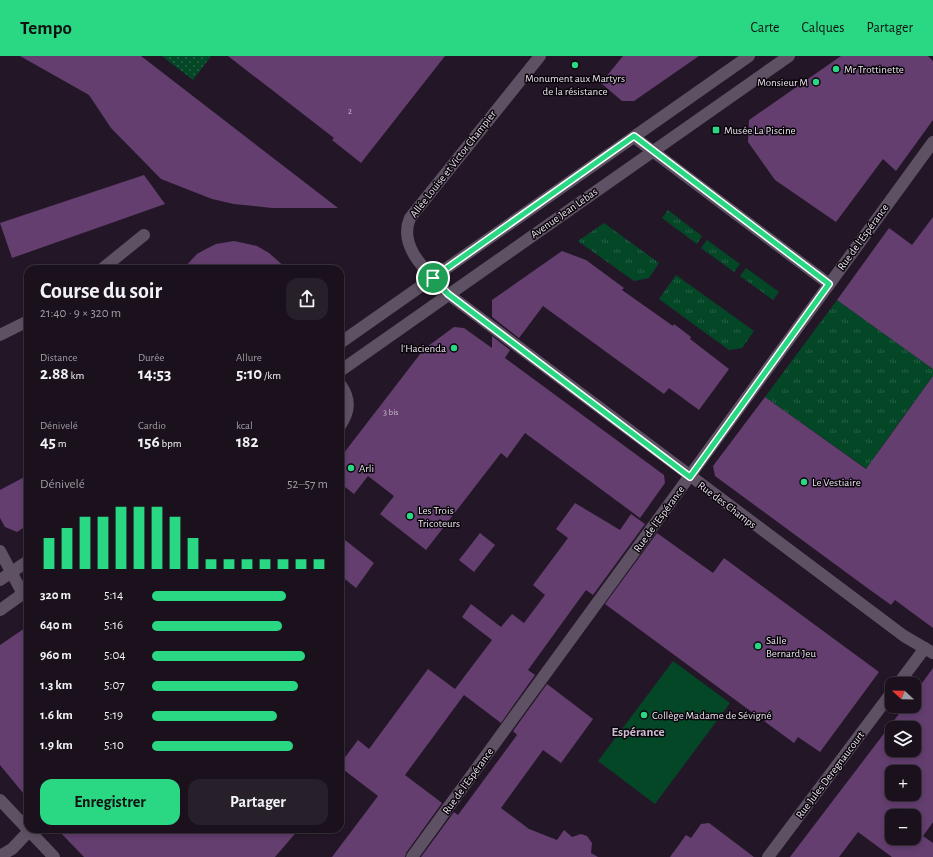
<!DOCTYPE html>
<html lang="fr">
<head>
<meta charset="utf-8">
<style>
	:root { --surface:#1a111d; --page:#271f2a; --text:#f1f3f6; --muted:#9f9da4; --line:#38313b; --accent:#2ad884 }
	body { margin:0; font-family:"Alegreya Sans",sans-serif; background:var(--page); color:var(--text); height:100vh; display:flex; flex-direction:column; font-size:15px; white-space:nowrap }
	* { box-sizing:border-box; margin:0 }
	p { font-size:13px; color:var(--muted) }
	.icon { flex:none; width:22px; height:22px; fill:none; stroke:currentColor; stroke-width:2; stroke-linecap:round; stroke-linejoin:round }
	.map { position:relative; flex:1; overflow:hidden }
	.sheet { position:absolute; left:24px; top:209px; width:320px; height:568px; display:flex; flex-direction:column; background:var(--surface); border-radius:12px; box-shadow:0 2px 6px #0003,0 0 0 1px var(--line) }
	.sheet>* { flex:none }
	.needle { width:26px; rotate:292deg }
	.controls { position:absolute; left:885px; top:621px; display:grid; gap:8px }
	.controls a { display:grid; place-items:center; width:36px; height:36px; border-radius:8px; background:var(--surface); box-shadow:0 2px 6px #0003,0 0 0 1px var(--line); font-size:20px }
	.pin { position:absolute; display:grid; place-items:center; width:34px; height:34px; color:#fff; margin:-17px; border:2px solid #fff; border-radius:50%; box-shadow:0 1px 4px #0007 }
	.round { display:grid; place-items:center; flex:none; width:42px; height:42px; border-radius:12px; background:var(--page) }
	.head { display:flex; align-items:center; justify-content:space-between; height:68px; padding:0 16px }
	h1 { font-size:22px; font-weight:600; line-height:30px }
	.figures { display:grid; grid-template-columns:repeat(3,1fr); gap:6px; height:68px; padding:4px 16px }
	.figures div { display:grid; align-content:center }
	.figures b { font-size:17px; font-weight:600 }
	.figures small { font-size:11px; font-weight:400 }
	.figures p { font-size:11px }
	.chart { height:112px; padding:8px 16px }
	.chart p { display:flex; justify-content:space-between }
	.chart svg { width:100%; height:72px; margin-top:4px; stroke:var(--accent); stroke-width:6 }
	.button { display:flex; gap:8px; margin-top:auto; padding:8px 16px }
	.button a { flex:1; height:46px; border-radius:12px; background:var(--accent); color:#111; font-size:16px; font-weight:600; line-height:46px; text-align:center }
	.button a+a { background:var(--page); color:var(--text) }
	ul { padding:0 16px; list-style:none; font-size:13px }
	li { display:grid; grid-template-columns:64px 48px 1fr; align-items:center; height:30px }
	li i { height:10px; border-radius:5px; background:var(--accent) }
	header { display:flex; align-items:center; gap:24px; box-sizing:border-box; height:56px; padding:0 20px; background:var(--accent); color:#111 }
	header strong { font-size:19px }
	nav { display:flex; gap:22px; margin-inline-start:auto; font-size:14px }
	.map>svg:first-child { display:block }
	.grass { fill:url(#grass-tufts) }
	.park { fill:url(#park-dots) }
	.pitch { fill:#044727 }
	.building { fill:#633e6f; fill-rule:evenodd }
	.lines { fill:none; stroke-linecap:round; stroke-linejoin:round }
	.street { stroke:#5f5164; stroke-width:12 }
	.secondary { stroke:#5f5164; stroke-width:12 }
	.route-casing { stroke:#fff; stroke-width:8 }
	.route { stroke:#2ad884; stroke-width:5 }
	.poi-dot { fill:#2ad884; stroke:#0a050b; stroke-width:1.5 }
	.labels { text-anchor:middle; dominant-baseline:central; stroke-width:3; stroke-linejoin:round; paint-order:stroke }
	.number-label { font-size:9px; fill:#c8b8cd }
	.poi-label { font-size:11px; fill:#e9e1ec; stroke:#0a050b; text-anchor:start }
	.street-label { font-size:11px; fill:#e9e1ec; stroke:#0a050b }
	.quarter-label { font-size:13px; font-weight:bold; fill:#ccbcd2; stroke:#0a050b }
</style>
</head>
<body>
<header>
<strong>Tempo</strong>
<nav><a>Carte</a><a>Calques</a><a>Partager</a></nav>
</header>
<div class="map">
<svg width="933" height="801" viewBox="0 0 933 801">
	<defs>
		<pattern id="grass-tufts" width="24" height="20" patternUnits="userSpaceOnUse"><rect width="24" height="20" fill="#044727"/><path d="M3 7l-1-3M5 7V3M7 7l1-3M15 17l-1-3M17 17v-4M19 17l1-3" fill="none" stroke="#296146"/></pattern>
		<pattern id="park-dots" width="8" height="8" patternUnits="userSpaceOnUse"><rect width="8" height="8" fill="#044727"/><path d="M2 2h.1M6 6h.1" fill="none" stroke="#296146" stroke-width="1.8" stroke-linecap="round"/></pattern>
	</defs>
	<rect width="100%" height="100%" fill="#231727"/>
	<g class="grass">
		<path d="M668,154L702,180L697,188L662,162Z"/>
		<path d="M604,167L659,207L649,222L634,225L578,185Z"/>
		<path d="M707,184L740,208L734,216L701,192Z"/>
		<path d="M746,212L779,236L773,244L740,220Z"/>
		<path d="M676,219L754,275L742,292L729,294L659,243Z"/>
		<path d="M837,244L933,313V320L877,397L889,408L878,421L765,341Z"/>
	</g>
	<path class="park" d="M162,0H211L193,24Z"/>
	<path class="pitch" d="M673,605L730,647L655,748L598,705Z"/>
	<g class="building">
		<path d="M20,0H141L338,152H272L234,148L212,143L161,123L111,72L89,39Z"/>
		<path d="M228,0H445L361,107L332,84L334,82Z"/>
		<path d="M623,0H699L634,45H622L601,27Z"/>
		<path d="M841,0H928L933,5V64L896,115L883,103L836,166L775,124L748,86L749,64Z"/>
		<path d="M144,119L165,148L12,202L0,167Z"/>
		<path d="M933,161V313L837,244L889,172L912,189Z"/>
		<path d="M234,185L257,190L269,197L287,213H183L197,198L204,194L216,188Z"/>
		<path d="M562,195L586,204L624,232L622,234L673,270L674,268L691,281L690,283L729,313L699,354L669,332L664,338L543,250L519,282L492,261V244Z"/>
		<path d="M454,271L464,272L492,292V280L510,294L505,302L664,419L665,427L640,462L525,377L507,402L501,397L426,494L380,458L394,440L368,420L354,438L340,427V402L424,293Z"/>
		<path d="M933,320V572L895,544L891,549L866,531L715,420L713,410L765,341L866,413Z"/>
		<path d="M28,419V469L17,476L5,471L0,462V434Z"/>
		<path d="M575,447L620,474L631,458L645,468L593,539L586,534L528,614L535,619L501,667L464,639L405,719L442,747L406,797L405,801H332L378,740L340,711V708L358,684L369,693L428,613L455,633L492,584L462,561L471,548L501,571L512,558L524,567L545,539L533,529L568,482L556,473Z"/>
		<path d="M480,477L495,489L474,516L459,504Z"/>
		<path d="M657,477L713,517L724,502L879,616L820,696L798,681L794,687L605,548Z"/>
		<path d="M340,480L374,507L356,532L340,519Z"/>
		<path d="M28,570V743L0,709V589Z"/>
		<path d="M933,612V766L923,780L933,787V801H892L858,776L839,801H790L905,650H914V638ZM892,672H914V694H892ZM892,716H914V738H892ZM892,760H914V782H892Z"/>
		<path d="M547,628L593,663L561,707L543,694L501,752L529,773L557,784L564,774L572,781L581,778L587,780L592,787L591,797L598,801H421L454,756L458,759L517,679L513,675Z"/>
		<path d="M709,767L754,801H670L686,779L691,782L701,768Z"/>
		<path d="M57,773H299L275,801H84Z"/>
	</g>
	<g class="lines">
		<g class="street">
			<path d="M540,0L410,162C397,192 430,218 448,238L904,580L933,597"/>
			<path d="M634,81L829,228"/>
			<path d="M102,213L144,179"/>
			<path d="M0,279L28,265"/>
			<path d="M340,328C351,343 350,355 340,370"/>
			<path d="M898,628L925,592"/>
			<path d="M0,800L12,793L31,773"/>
			<path d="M412,801L933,86"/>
			<path d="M768,801L892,636"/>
		</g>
		<g class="secondary">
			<path d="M340,287L749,0"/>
			<path d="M340,315L789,0"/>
			<path d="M0,495L23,538"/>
			<path d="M0,524L28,505"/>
			<path d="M0,554L28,534"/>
			<path d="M0,744L54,801"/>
		</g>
	</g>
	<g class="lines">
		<g class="route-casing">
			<path id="route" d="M634,80L829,228L690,421L448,238L433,222Z"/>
		</g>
		<use href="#route" class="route"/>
	</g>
	<g class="poi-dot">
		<circle cx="575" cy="9" r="4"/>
		<circle cx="836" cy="13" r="4"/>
		<circle cx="816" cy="26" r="4"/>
		<rect x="712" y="70" width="8" height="8" rx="2"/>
		<circle cx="454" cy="292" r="4"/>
		<circle cx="351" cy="412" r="4"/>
		<circle cx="804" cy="426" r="4"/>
		<circle cx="410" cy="460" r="4"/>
		<circle cx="758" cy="590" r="4"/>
		<circle cx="644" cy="659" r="4"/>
	</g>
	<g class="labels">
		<g class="number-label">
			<text x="350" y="55">2</text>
			<text x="391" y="356">3 bis</text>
		</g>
		<g class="poi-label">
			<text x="844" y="13">Mr Trottinette</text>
			<text x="575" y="22" text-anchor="middle">Monument aux Martyrs<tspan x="575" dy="13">de la résistance</tspan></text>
			<text x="808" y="26" text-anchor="end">Monsieur M</text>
			<text x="724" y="74">Musée La Piscine</text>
			<text x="446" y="292" text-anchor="end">l'Hacienda</text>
			<text x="359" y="412">Arli</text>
			<text x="812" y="426">Le Vestiaire</text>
			<text x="418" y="454">Les Trois<tspan x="418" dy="13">Tricoteurs</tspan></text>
			<text x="766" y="584">Salle<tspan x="766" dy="13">Bernard Jeu</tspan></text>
			<text x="652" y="659">Collège Madame de Sévigné</text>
		</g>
		<g class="street-label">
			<text transform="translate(453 108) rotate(-52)">Allée Louise et Victor Champier</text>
			<text transform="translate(564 157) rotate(-35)">Avenue Jean Lebas</text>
			<text transform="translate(863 181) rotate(-54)">Rue de l'Espérance</text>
			<text transform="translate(727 449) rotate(37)">Rue des Champs</text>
			<text transform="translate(659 463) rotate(-54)">Rue de l'Espérance</text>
			<text transform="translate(830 719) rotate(-53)">Rue Jules Deregnaucourt</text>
			<text transform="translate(468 725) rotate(-54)">Rue de l'Espérance</text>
		</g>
		<g class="quarter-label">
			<text x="638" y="676">Espérance</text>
		</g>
	</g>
</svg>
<div class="controls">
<a><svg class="needle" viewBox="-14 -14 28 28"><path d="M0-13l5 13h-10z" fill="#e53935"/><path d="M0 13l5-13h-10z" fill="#9f9da4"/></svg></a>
<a><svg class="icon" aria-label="layers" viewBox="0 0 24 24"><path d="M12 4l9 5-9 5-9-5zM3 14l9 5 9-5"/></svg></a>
<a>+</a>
<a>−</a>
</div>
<div class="pin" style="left:433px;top:222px;background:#1e9e55"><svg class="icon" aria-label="arrive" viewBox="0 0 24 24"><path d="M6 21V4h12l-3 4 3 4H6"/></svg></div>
<section class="sheet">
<div class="head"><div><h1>Course du soir</h1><p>21:40 · 9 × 320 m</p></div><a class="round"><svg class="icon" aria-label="share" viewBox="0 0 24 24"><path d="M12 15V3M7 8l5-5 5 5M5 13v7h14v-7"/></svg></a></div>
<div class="figures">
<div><p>Distance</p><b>2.88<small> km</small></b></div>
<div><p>Durée</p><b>14:53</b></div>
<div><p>Allure</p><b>5:10<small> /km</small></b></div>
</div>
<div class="figures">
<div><p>Dénivelé</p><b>45<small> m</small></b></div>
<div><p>Cardio</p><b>156<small> bpm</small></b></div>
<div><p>kcal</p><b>182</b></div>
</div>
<div class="chart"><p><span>Dénivelé</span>52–57 m</p>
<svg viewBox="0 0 160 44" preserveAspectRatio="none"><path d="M5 44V25M15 44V19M25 44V12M35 44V12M45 44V6M55 44V6M65 44V6M75 44V12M85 44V25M95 44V38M105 44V38M115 44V38M125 44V38M135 44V38M145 44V38M155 44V38"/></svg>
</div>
<ul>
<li><b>320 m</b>5:14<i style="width:76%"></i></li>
<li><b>640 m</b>5:16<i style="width:74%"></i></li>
<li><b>960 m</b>5:04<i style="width:87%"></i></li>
<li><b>1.3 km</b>5:07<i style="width:83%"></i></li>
<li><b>1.6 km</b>5:19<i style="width:71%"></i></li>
<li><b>1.9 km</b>5:10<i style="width:80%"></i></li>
</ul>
<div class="button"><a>Enregistrer</a><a>Partager</a></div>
</section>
</div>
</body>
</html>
